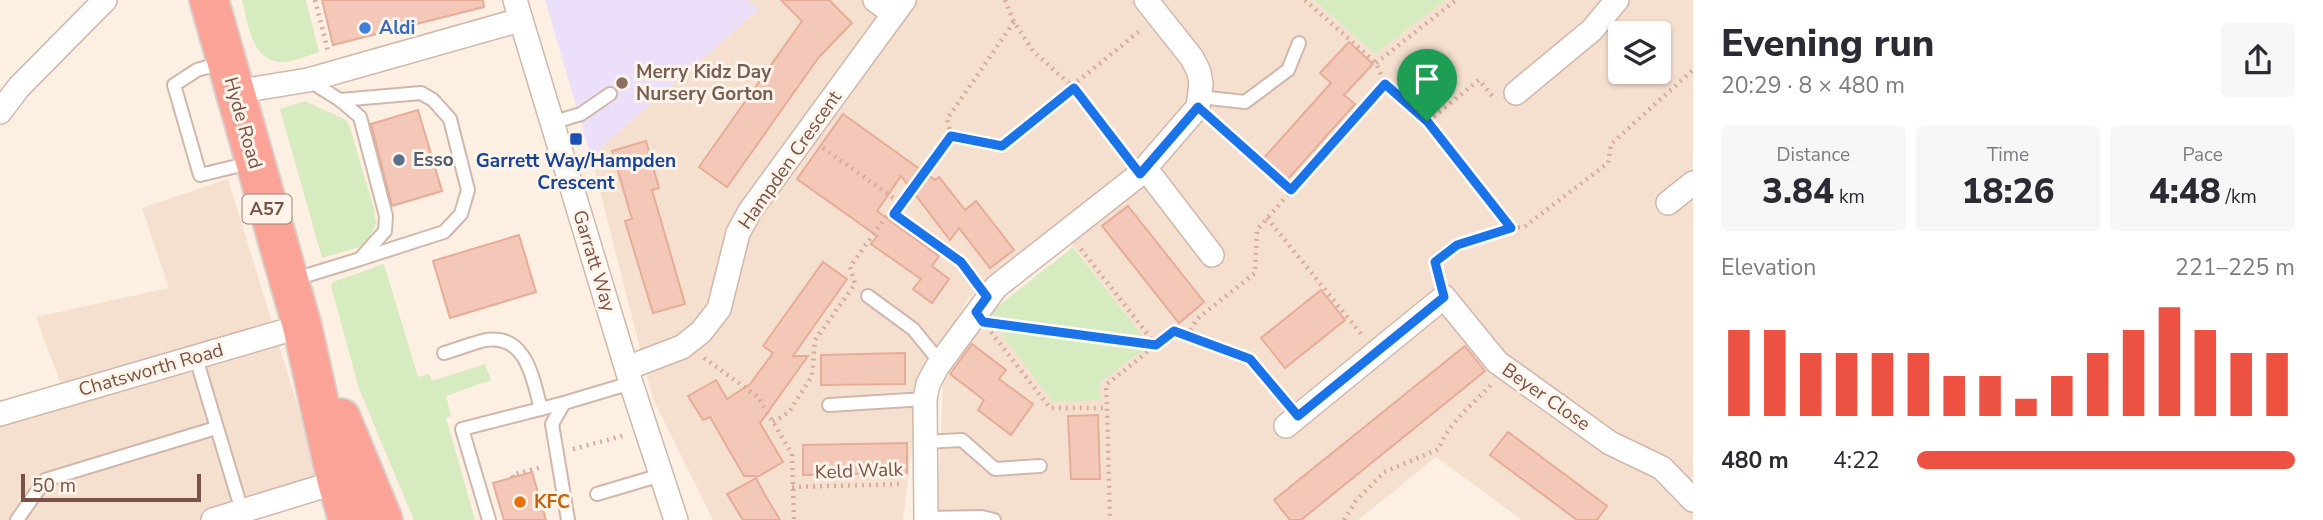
<!DOCTYPE html>
<html lang="en">
<head>
<meta charset="utf-8">
<style>
	:root { --surface:#fff; --page:#f7f7f7; --text:#2b2b33; --muted:#7c7c81; --accent:#ed5141 }
	body { margin:0; font-family:"Nunito Sans",sans-serif; background:var(--page); color:var(--text); height:100vh; display:flex; flex-direction:column; font-size:26px; white-space:nowrap }
	* { box-sizing:border-box; margin:0 }
	p { font-size:23px; color:var(--muted) }
	.icon { flex:none; width:38px; height:38px; fill:none; stroke:currentColor; stroke-width:2; stroke-linecap:round; stroke-linejoin:round }
	.map { position:relative; flex:1; overflow:hidden }
	.panel { display:flex; flex-direction:column; background:var(--surface); width:630px }
	.panel>* { flex:none }
	.buttons { position:absolute; left:1608px; top:21px; display:grid; gap:14px }
	.buttons a { display:grid; place-items:center; width:63px; height:63px; border-radius:7px; background:var(--surface); box-shadow:0 2px 5px #0004; font-size:35px }
	.scale { position:absolute; left:21px; bottom:18px; width:180px; box-sizing:border-box; padding-left:7px; border:4px solid #765247; border-top:0; font-size:19px; line-height:24px; white-space:nowrap; color:#765247; -webkit-text-stroke:5px #fff4e9; paint-order:stroke }
	.pin { position:absolute; display:grid; place-items:center; width:60px; height:60px; color:#fff; margin:-72px -30px; border-radius:50% 50% 50% 0; rotate:-45deg; box-shadow:0 0 7px #0007 }
	.pin .icon { rotate:45deg }
	.round { display:grid; place-items:center; flex:none; width:74px; height:74px; border-radius:7px; background:var(--page) }
	.summary { display:flex; align-items:center; justify-content:space-between; height:119px; padding:0 28px }
	h1 { font-size:38px; font-weight:800; line-height:52px }
	.metrics { display:grid; grid-template-columns:repeat(3,1fr); gap:10px; height:119px; padding:7px 28px }
	.metrics div { display:grid; align-content:center; border-radius:7px; background:var(--page); text-align:center }
	.metrics b { font-size:35px; font-weight:800 }
	.metrics small { font-size:19px; font-weight:400 }
	.metrics p { font-size:19px }
	.chart { height:196px; padding:14px 28px }
	.chart p { display:flex; justify-content:space-between }
	.chart svg { width:100%; height:126px; margin-top:7px; stroke:var(--accent); stroke-width:6 }
	ul { padding:0 28px; list-style:none; font-size:23px }
	li { display:grid; grid-template-columns:112px 84px 1fr; align-items:center; height:52px }
	li i { height:18px; border-radius:9px; background:var(--accent) }
	main { display:flex; flex:1; min-height:0 }
	.map>svg:first-child { display:block }
	.residential { fill:#f5e0d0; fill-rule:evenodd }
	.education { fill:#ecdff9 }
	.green { fill:#d7ebc0 }
	.building { fill:#f4c8b8; stroke:#e7ac98; stroke-width:2 }
	.lines { fill:none; stroke-linecap:round; stroke-linejoin:round }
	.lane-casing { stroke:#d1b7ab; stroke-width:16 }
	.street-casing { stroke:#d1b7ab; stroke-width:26 }
	.highway-casing { stroke:#d9cfcb; stroke-width:42 }
	.path { stroke:#d9ab9c; stroke-width:4.5; stroke-dasharray:2 5; stroke-linecap:butt }
	.lane { stroke:#fff; stroke-width:12 }
	.street { stroke:#fff; stroke-width:23 }
	.highway { stroke:#fba396; stroke-width:38 }
	.route-casing { stroke:#fff; stroke-width:14 }
	.route { stroke:#1a73e8; stroke-width:9 }
	.shop-dot { fill:#3f7fe0; stroke:#fff4e9; stroke-width:2.5 }
	.education-dot { fill:#8d6e63; stroke:#fff4e9; stroke-width:2.5 }
	.transit-dot { fill:#1a4fb4; stroke:#fff4e9; stroke-width:2.5 }
	.service-dot { fill:#5c6f8a; stroke:#fff4e9; stroke-width:2.5 }
	.food-dot { fill:#e8710a; stroke:#fff4e9; stroke-width:2.5 }
	.labels { text-anchor:middle; dominant-baseline:central; stroke-width:6; stroke-linejoin:round; paint-order:stroke }
	.shield { fill:#fff4e9; stroke:#9f8378; stroke-width:2 }
	.shield-label { font-size:18px; font-weight:bold; fill:#765247 }
	.shop-label { font-size:19px; font-weight:bold; fill:#366cbe; stroke:#fff4e9; text-anchor:start }
	.education-label { font-size:19px; font-weight:bold; fill:#785e54; stroke:#fff4e9; text-anchor:start }
	.street-label { font-size:19px; fill:#765247; stroke:#fff4e9 }
	.service-label { font-size:19px; font-weight:bold; fill:#4e5e75; stroke:#fff4e9; text-anchor:start }
	.transit-label { font-size:19px; font-weight:bold; fill:#164399; stroke:#fff4e9 }
	.food-label { font-size:19px; font-weight:bold; fill:#c56008; stroke:#fff4e9; text-anchor:start }
</style>
</head>
<body>
<main>
<div class="map">
<svg width="1693" height="520" viewBox="0 0 1693 520">
	<rect width="100%" height="100%" fill="#fdefe2"/>
	<g class="residential">
		<path d="M748,0H1314L1375,54L1446,0H1693V520H1522L1436,457L1358,520H937L943,383L987,315L1099,383L1150,345L1059,227L968,298L919,388L903,520H713L653,399L591,156L758,10ZM1620,33H1659V72H1620Z"/>
		<path d="M228,179L319,476L215,507L217,520H0V426L69,406L36,317L169,288L142,208Z"/>
	</g>
	<path class="education" d="M545,0H748L758,10L591,156Z"/>
	<g class="green">
		<path d="M242,0H306L319,52C308,55 292,63 281,62C251,61 248,22 242,0Z"/>
		<path d="M1314,0H1446L1375,54Z"/>
		<path d="M305,101L346,120L350,128L374,209L376,224L369,238L360,247L322,258L280,109Z"/>
		<path d="M1073,247L1150,345L1099,383L1101,400L1053,402L987,315Z"/>
		<path d="M384,264L418,377L429,374L432,381L485,364L491,380L446,396L451,416L446,418L475,520H414L359,389L331,286L333,282Z"/>
	</g>
	<g class="building">
		<path d="M322,0H483L484,7L333,45Z"/>
		<path d="M781,0H829L852,23L819,57L727,187L699,167L802,21Z"/>
		<path d="M1349,42L1373,64L1344,95L1355,104L1287,180L1263,159L1331,83L1320,73Z"/>
		<path d="M418,110L442,191L392,206L371,124Z"/>
		<path d="M843,114L935,180L939,177L965,210L976,201L1014,250L990,268L959,228L950,240L901,176L877,211L939,256L932,266L949,279L932,303L913,289L921,279L871,244L877,236L797,179Z"/>
		<path d="M646,141L659,188L652,190L685,304L653,313L625,221L632,219L612,151Z"/>
		<path d="M1128,206L1204,302L1179,323L1102,226Z"/>
		<path d="M519,235L536,292L450,318L433,261Z"/>
		<path d="M823,262L847,279L793,356H808L760,423L783,462L759,476H744L710,417L703,420L688,396L716,380L727,399L750,384L773,353L763,346Z"/>
		<path d="M1321,290L1345,320L1285,368L1261,338Z"/>
		<path d="M972,344L1006,370L999,379L1033,404L1011,435L978,410L984,400L950,374Z"/>
		<path d="M1465,346L1485,371L1301,520H1290L1274,500Z"/>
		<path d="M905,353V384L821,385V355Z"/>
		<path d="M1098,415L1100,479H1071L1068,416Z"/>
		<path d="M1508,432L1607,506L1597,520H1577L1490,455Z"/>
		<path d="M907,443V473L803,475V445Z"/>
		<path d="M532,472L546,520H504L493,483Z"/>
		<path d="M756,478L765,495L780,520H743L727,494Z"/>
	</g>
	<g class="lines">
		<g class="lane-casing">
			<g id="lane">
				<path d="M222,63L197,70L174,85L200,175L250,163"/>
				<path d="M1200,97L1245,102L1288,70L1299,43"/>
				<path d="M340,100L421,93L433,100L450,119L468,190L461,214L444,232L360,259"/>
				<path d="M551,123L581,114L610,94"/>
				<path d="M292,280L360,259L385,231L386,216L360,117L340,100L308,80"/>
				<path d="M868,296L913,329L940,362"/>
				<path d="M444,353C458,349 472,343 486,340C527,334 533,380 541,409"/>
				<path d="M196,358L242,511"/>
				<path d="M564,403L552,424L568,520"/>
				<path d="M829,405L925,399"/>
				<path d="M925,442L962,440L995,469L1040,466"/>
				<path d="M597,494L661,475"/>
				<path d="M926,518L982,517L994,520"/>
				<path d="M17,520L45,480L216,428"/>
				<path d="M489,520L462,429L564,403L631,383"/>
			</g>
		</g>
		<g class="street-casing">
			<g id="street">
				<path d="M515,0L631,383L676,520"/>
				<path d="M875,0L894,14"/>
				<path d="M235,92L308,80L520,20"/>
				<path d="M1516,93L1592,30L1617,0"/>
				<path d="M0,112L19,87L105,0"/>
				<path d="M1146,169L1212,255"/>
				<path d="M1668,203L1693,183"/>
				<path d="M627,368L682,347L701,332L719,309L738,233L750,211L904,0"/>
				<path d="M0,414L302,326"/>
				<path d="M1286,426L1444,297L1497,362L1610,443L1662,468L1693,500"/>
				<path d="M213,520L337,482"/>
				<path d="M926,520L925,399L928,384L937,367L996,287L1140,174L1198,107L1201,84L1199,72L1192,58L1146,0"/>
			</g>
		</g>
		<g class="highway-casing">
			<g id="highway">
				<path d="M209,0L302,326L337,482L348,520"/>
				<path d="M341,418L383,520"/>
			</g>
		</g>
		<g class="path">
			<path d="M315,0L328,51"/>
			<path d="M1005,0L1014,22L1033,51L1074,88L1127,157"/>
			<path d="M1305,0L1376,63L1385,84"/>
			<path d="M1376,63L1456,0"/>
			<path d="M1072,86L1142,29"/>
			<path d="M1214,121L1291,190"/>
			<path d="M1428,121L1479,80L1494,98"/>
			<path d="M951,136L1002,146L1074,88"/>
			<path d="M823,148L902,204L894,214L961,262L975,281"/>
			<path d="M902,204L951,136L947,119L1014,22"/>
			<path d="M1267,218L1362,335"/>
			<path d="M1511,228L1524,227L1608,163L1611,144L1693,70"/>
			<path d="M1081,249L1156,345L1106,385L1107,408"/>
			<path d="M998,324L1156,345L1174,331L1250,359L1284,400"/>
			<path d="M991,332L1050,408H1107L1110,520"/>
			<path d="M1187,336L1197,319L1255,273L1257,230L1385,84L1428,121L1511,228L1457,245L1435,262L1439,276"/>
			<path d="M704,358L758,397L792,454L794,520"/>
			<path d="M773,422L789,412L812,376L815,340L855,284L850,267L890,211L894,214"/>
			<path d="M573,449L626,435"/>
			<path d="M513,477L512,475L542,467"/>
			<path d="M792,487L904,484"/>
			<path d="M1344,520L1355,502L1384,472L1439,449C1447,424 1473,404 1491,385"/>
		</g>
		<use href="#lane" class="lane"/>
		<use href="#street" class="street"/>
		<use href="#highway" class="highway"/>
	</g>
	<g class="lines">
		<g class="route-casing">
			<path id="route" d="M1385,84L1427,121L1511,228L1457,245L1435,262L1444,297L1298,416L1250,359L1174,331L1156,345L983,322L976,312L987,297L961,262L894,214L951,136L1002,146L1074,88L1140,174L1198,107L1291,190Z"/>
		</g>
		<use href="#route" class="route"/>
	</g>
	<circle class="shop-dot" cx="365" cy="28" r="7"/>
	<circle class="education-dot" cx="622" cy="83" r="7"/>
	<rect class="transit-dot" x="569" y="132" width="14" height="14" rx="3.5"/>
	<circle class="service-dot" cx="399" cy="160" r="7"/>
	<circle class="food-dot" cx="520" cy="502" r="7"/>
	<g class="labels">
		<rect class="shield" x="242.5" y="194.5" width="49" height="29" rx="5"/>
		<g class="shield-label">
			<text x="267" y="209">A57</text>
		</g>
		<g class="shop-label">
			<text x="379" y="28">Aldi</text>
		</g>
		<g class="education-label">
			<text x="636" y="72">Merry Kidz Day<tspan x="636" dy="22">Nursery Gorton</tspan></text>
		</g>
		<g class="street-label">
			<text transform="translate(243 123) rotate(74)">Hyde Road</text>
			<text transform="translate(790 160) rotate(-55)">Hampden Crescent</text>
			<text transform="translate(594 261) rotate(73)">Garratt Way</text>
			<text transform="translate(151 370) rotate(-16)">Chatsworth Road</text>
			<text transform="translate(1546 397) rotate(35)">Beyer Close</text>
			<text transform="translate(859 471) rotate(-2)">Keld Walk</text>
		</g>
		<g class="service-label">
			<text x="413" y="160">Esso</text>
		</g>
		<g class="transit-label">
			<text x="576" y="161">Garrett Way/Hampden<tspan x="576" dy="22">Crescent</tspan></text>
		</g>
		<g class="food-label">
			<text x="534" y="502">KFC</text>
		</g>
	</g>
</svg>
<div class="buttons">
<a><svg class="icon" aria-label="layers" viewBox="0 0 24 24"><path d="M12 4l9 5-9 5-9-5zM3 14l9 5 9-5"/></svg></a>
</div>
<div class="scale">50 m</div>
<div class="pin" style="left:1427px;top:121px;background:#1e9e55"><svg class="icon" aria-label="arrive" viewBox="0 0 24 24"><path d="M6 21V4h12l-3 4 3 4H6"/></svg></div>
</div>
<section class="panel">
<div class="summary"><div><h1>Evening run</h1><p>20:29 · 8 × 480 m</p></div><a class="round"><svg class="icon" aria-label="share" viewBox="0 0 24 24"><path d="M12 15V3M7 8l5-5 5 5M5 13v7h14v-7"/></svg></a></div>
<div class="metrics">
<div><p>Distance</p><b>3.84<small> km</small></b></div>
<div><p>Time</p><b>18:26</b></div>
<div><p>Pace</p><b>4:48<small> /km</small></b></div>
</div>
<div class="chart"><p><span>Elevation</span>221–225 m</p>
<svg viewBox="0 0 160 44" preserveAspectRatio="none"><path d="M5 44V14M15 44V14M25 44V22M35 44V22M45 44V22M55 44V22M65 44V30M75 44V30M85 44V38M95 44V30M105 44V22M115 44V14M125 44V6M135 44V14M145 44V22M155 44V22"/></svg>
</div>
<ul>
<li><b>480 m</b>4:22<i style="width:100%"></i></li>
</ul>
</section>
</main>
</body>
</html>
